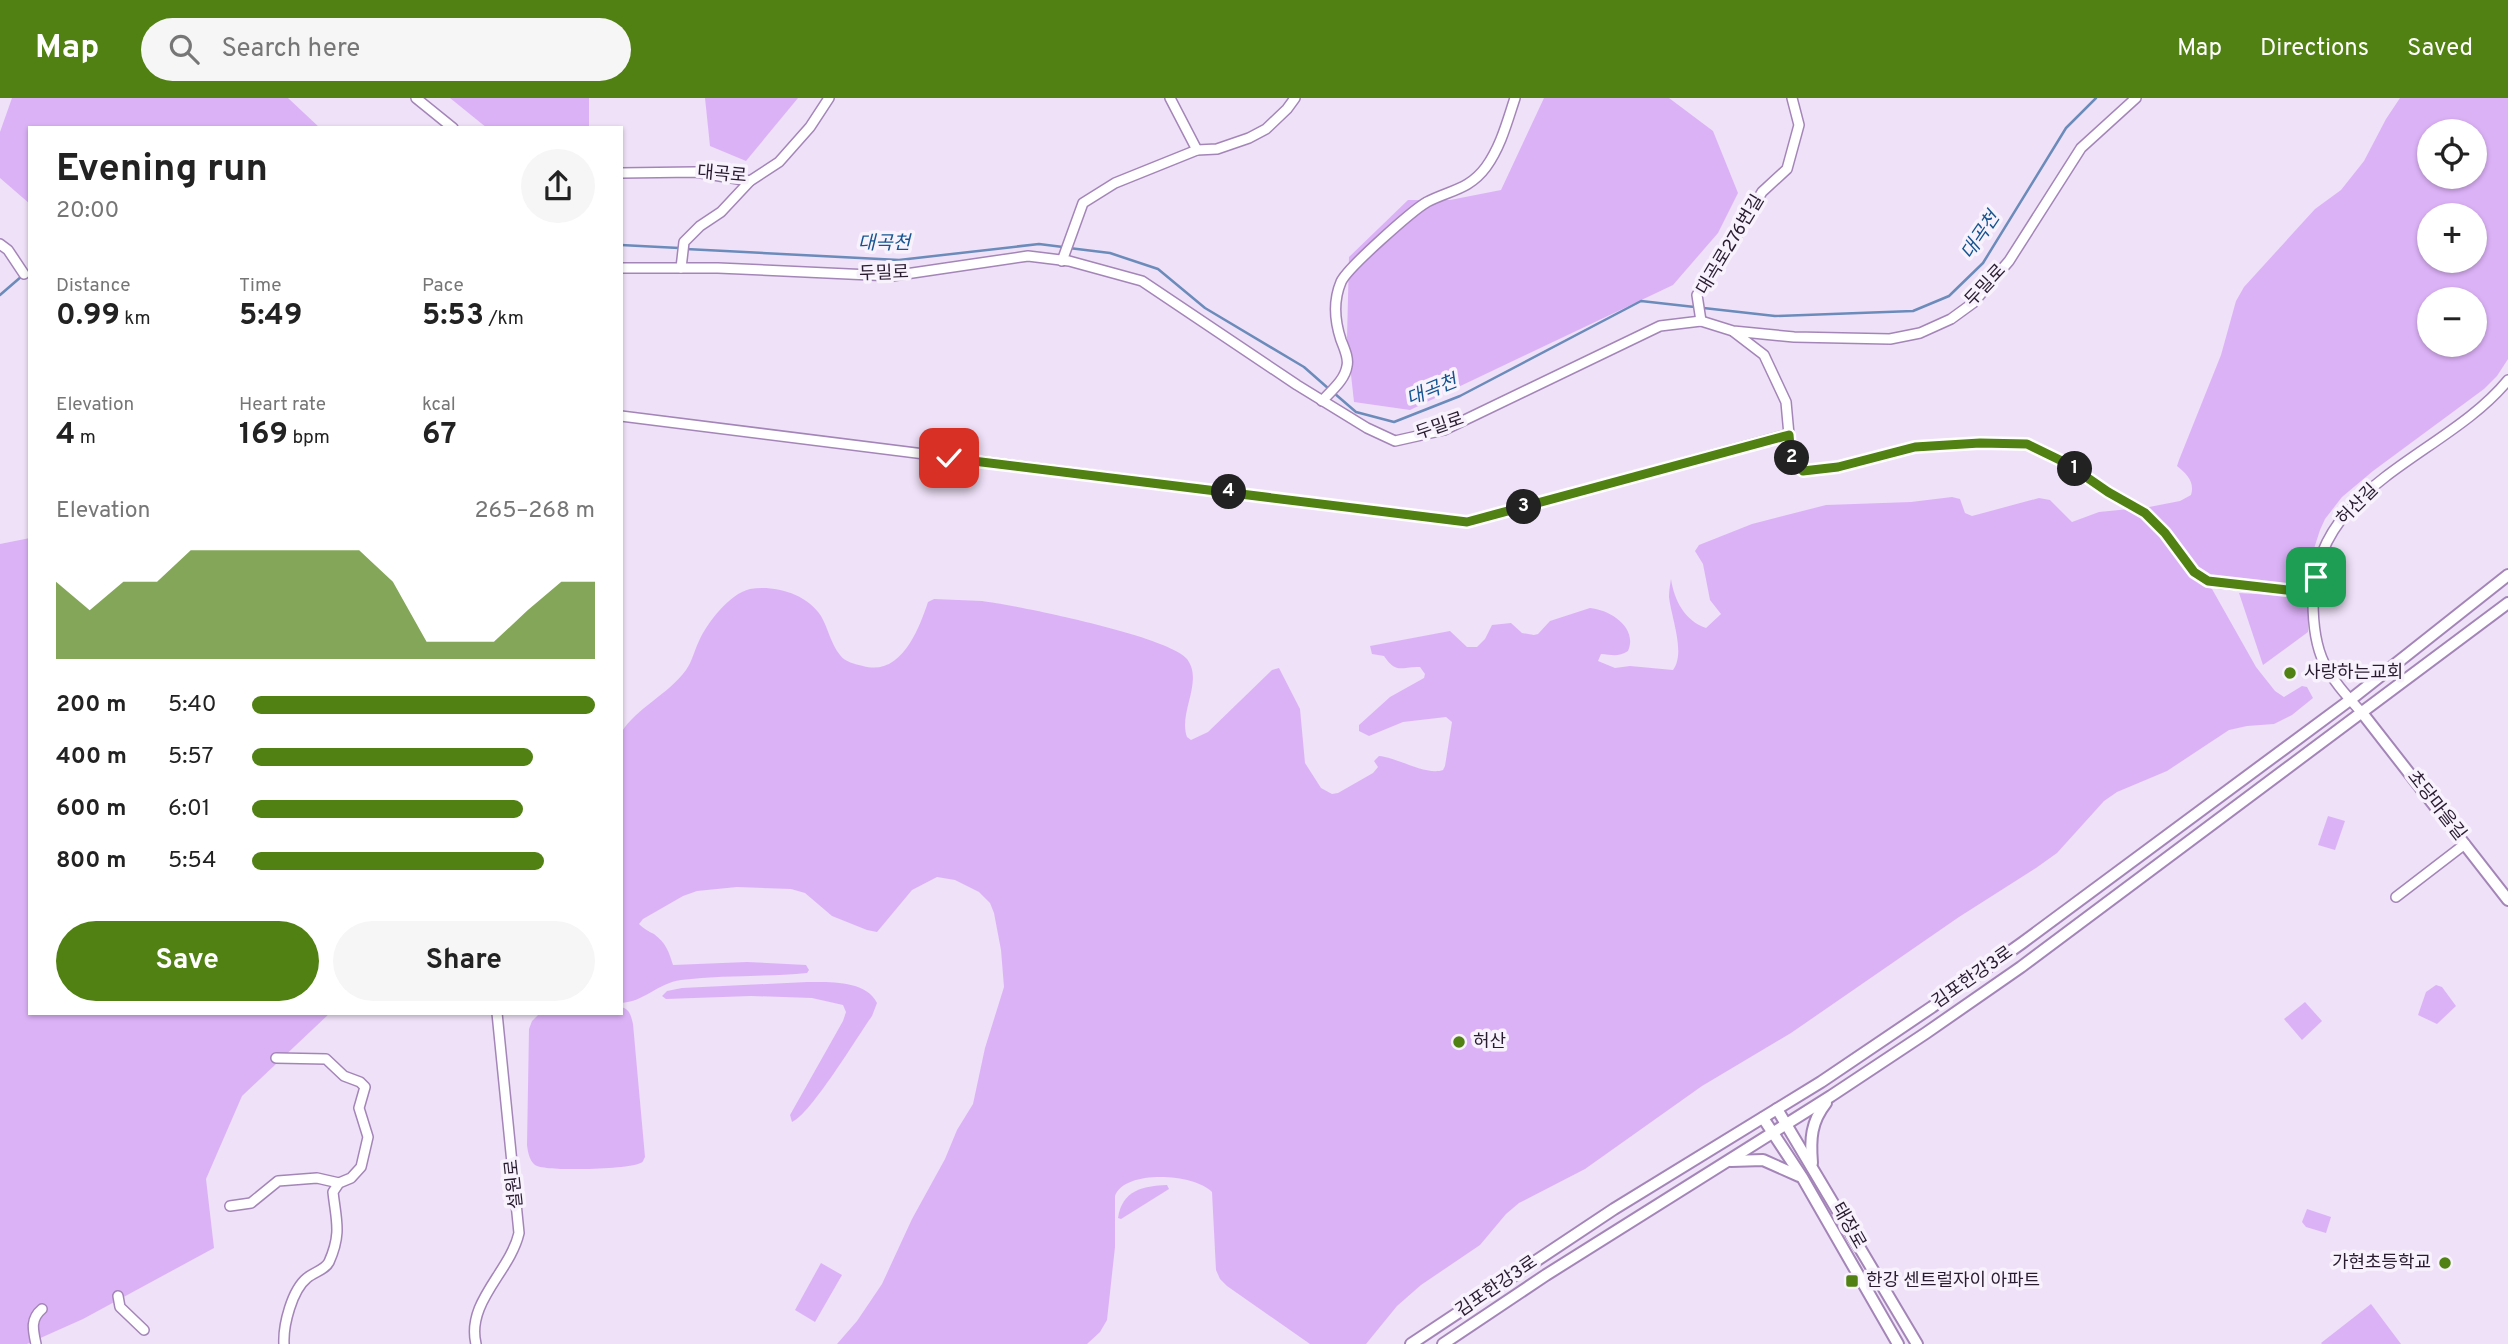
<!DOCTYPE html>
<html lang="en">
<head>
<meta charset="utf-8">
<style>
	:root { --surface:#fff; --page:#f6f6f6; --text:#222; --muted:#767676; --accent:#508112 }
	body { margin:0; font-family:Overpass,"Noto Sans KR",sans-serif; background:var(--page); color:var(--text); height:100vh; display:flex; flex-direction:column; font-size:26px; white-space:nowrap }
	* { box-sizing:border-box; margin:0 }
	p { font-size:23px; color:var(--muted) }
	.icon { flex:none; width:38px; height:38px; fill:none; stroke:currentColor; stroke-width:2; stroke-linecap:round; stroke-linejoin:round }
	.map { position:relative; flex:1; overflow:hidden }
	.side { position:absolute; left:28px; top:28px; width:595px; height:889px; display:flex; flex-direction:column; background:var(--surface); border-radius:0px; box-shadow:0 2px 5px #0004 }
	.side>* { flex:none }
	.controls { position:absolute; left:2417px; top:21px; display:grid; gap:14px }
	.controls a { display:grid; place-items:center; width:70px; height:70px; border-radius:50%; background:var(--surface); box-shadow:0 2px 5px #0004; font-size:35px }
	.pin { position:absolute; display:grid; place-items:center; width:60px; height:60px; color:#fff; margin:-30px; border-radius:14px; box-shadow:0 4px 10px #0006 }
	.km { position:absolute; width:35px; height:35px; margin:-18px; border-radius:50%; background:#222; color:#fff; font-size:19px; line-height:35px; text-align:center }
	.round { display:grid; place-items:center; flex:none; width:74px; height:74px; border-radius:37px; background:var(--page) }
	.overview { display:flex; align-items:center; justify-content:space-between; height:119px; padding:0 28px }
	h1 { font-size:38px; font-weight:700; line-height:52px }
	.stats { display:grid; grid-template-columns:repeat(3,1fr); gap:10px; height:119px; padding:7px 28px }
	.stats div { display:grid; align-content:center }
	.stats b { font-size:30px; font-weight:700 }
	.stats small { font-size:19px; font-weight:400 }
	.stats p { font-size:19px }
	.chart { height:196px; padding:14px 28px }
	.chart p { display:flex; justify-content:space-between }
	.chart svg { width:100%; height:126px; margin-top:7px; fill:var(--accent); opacity:.7 }
	.action { display:flex; gap:14px; margin-top:auto; padding:14px 28px }
	.action a { flex:1; height:80px; border-radius:42px; background:var(--accent); color:#fff; font-size:28px; font-weight:700; line-height:80px; text-align:center }
	.action a+a { background:var(--page); color:var(--text) }
	ul { padding:0 28px; list-style:none; font-size:23px }
	li { display:grid; grid-template-columns:112px 84px 1fr; align-items:center; height:52px }
	li i { height:18px; border-radius:9px; background:var(--accent) }
	header { display:flex; align-items:center; gap:42px; box-sizing:border-box; height:98px; padding:0 35px; background:var(--accent); color:#fff }
	header strong { font-size:33px }
	nav { display:flex; gap:38px; margin-inline-start:auto; font-size:24px }
	.search { width:490px; height:63px; background:var(--page); display:flex; align-items:center; gap:18px; box-sizing:border-box; padding:0 24px; border-radius:38px; color:var(--muted); font-size:26px }
	.map>svg:first-child { display:block }
	.green { fill:#dcb2f7; fill-rule:evenodd }
	.lines { fill:none; stroke-linecap:round; stroke-linejoin:round }
	.stream { stroke:#6b8bba; stroke-width:2.5 }
	.minor-casing { stroke:#a485b8; stroke-width:12 }
	.tertiary-casing { stroke:#a485b8; stroke-width:14 }
	.minor { stroke:#fff; stroke-width:9 }
	.tertiary { stroke:#fff; stroke-width:10 }
	.route-casing { stroke:#fff; stroke-width:14 }
	.route { stroke:#508112; stroke-width:9 }
	.poi-dot { fill:#508112; stroke:#f8f2fd; stroke-width:2.5 }
	.labels { text-anchor:middle; dominant-baseline:central; stroke-width:7; stroke-linejoin:round; paint-order:stroke }
	.street-label { font-size:18px; fill:#291c30; stroke:#f8f2fd }
	.poi-label { font-size:18px; fill:#291c30; stroke:#f8f2fd; text-anchor:start }
	.water-label { font-size:19px; font-style:italic; fill:#145491; stroke:#f8f2fd }
</style>
</head>
<body>
<header>
<strong>Map</strong>
<div class="search"><svg class="icon" aria-label="search" viewBox="0 0 24 24"><circle cx="10" cy="10" r="6"/><path d="M15 15l6 6"/></svg>Search here</div>
<nav><a>Map</a><a>Directions</a><a>Saved</a></nav>
</header>
<div class="map">
<svg width="2508" height="1246" viewBox="0 0 2508 1246">
	<rect width="100%" height="100%" fill="#efe1f8"/>
	<g class="green">
		<path d="M12,0H288L320,30H30V106L0,80V34Z"/>
		<path d="M450,0H589V30H487Z"/>
		<path d="M705,0H798L746,63L710,48Z"/>
		<path d="M1544,0H1669L1713,33L1738,95L1718,135L1673,187L1410,312L1354,304L1347,240L1349,159L1408,102H1450L1501,92Z"/>
		<path d="M2400,0H2508V261L2497,278L2484,291L2373,373L2342,399L2325,421L2320,432L2302,488L2223,480L2203,474L2192,464L2162,425L2144,410L2180,403L2191,397C2195,384 2187,376 2177,368L2179,362L2221,257L2236,203L2244,189L2315,111L2341,92L2364,63L2386,21ZM2429,33H2474V79H2429ZM2429,117H2474V163H2429ZM2429,201H2474V247H2429Z"/>
		<path d="M1952,399L1960,401L1965,415L1972,418L2039,400L2050,402L2072,424L2099,414L2129,411L2155,430L2191,477L2212,491L2256,569L2275,593L2284,599L2302,588L2307,589L2313,600L2292,617L2274,626L2247,628L2229,632L2167,673L2117,694L2104,703L2057,755L2036,770L1959,819L1791,935L1702,988L1585,1071L1519,1105L1506,1116L1480,1147L1421,1187L1397,1208L1366,1246H1310L1227,1188L1220,1181L1216,1172L1212,1094C1195,1076 1125,1071 1115,1098V1149L1107,1222L1100,1234L1087,1246H837L857,1223L882,1186L912,1121L945,1061L957,1032L973,1006L985,950L1004,889L1001,852L994,815L990,805L979,794L955,782L937,779L912,792L877,834L867,832L832,818L805,795L791,791L737,789L697,793L683,798L643,821L639,826C644,831 648,833 654,836C666,845 669,854 673,867L747,864L806,867L809,872L807,875C765,879 723,877 681,882C658,885 644,904 621,905V635C637,609 668,597 686,572C692,564 694,553 699,543C707,525 729,496 750,491C775,487 807,496 821,518C828,530 831,546 840,557C845,564 855,566 863,568C901,579 919,531 928,504L934,501C950,502 966,502 982,503C1015,507 1169,538 1187,561C1204,583 1178,615 1187,639L1191,642L1208,634L1272,572L1279,570L1300,611L1305,665L1321,690L1332,696L1338,695L1373,675L1378,669L1374,663L1379,658C1396,659 1426,678 1443,672L1445,668L1452,624L1446,619L1403,624L1369,638L1359,633V627L1390,599L1424,580L1425,576L1420,569C1401,568 1397,577 1384,558L1372,556L1370,548L1450,533L1467,549H1477L1485,541L1492,527L1511,525L1522,535L1534,537L1538,536L1550,523L1590,510C1611,512 1638,530 1628,553C1619,559 1612,557 1601,556L1598,563L1615,570L1630,568L1673,572C1686,555 1671,519 1669,499C1669,493 1670,487 1671,481C1674,502 1685,523 1706,530L1721,516L1710,502L1703,466L1695,453L1699,447L1752,426L1826,407L1911,404Z"/>
		<path d="M30,440V915H330L242,998L206,1081L214,1150L83,1221L27,1246H0V446Z"/>
		<path d="M2239,495L2304,499L2308,503V534L2263,567Z"/>
		<path d="M2328,718L2345,723L2335,752L2318,747Z"/>
		<path d="M807,884C829,884 866,882 877,905L872,918C857,939 811,1016 792,1024L790,1017L843,923L846,914L843,907L812,900L751,898L666,901L662,898L667,893L682,890Z"/>
		<path d="M2436,887L2442,889L2456,908L2437,926L2418,917L2426,894Z"/>
		<path d="M2305,904L2322,923L2302,942L2284,921Z"/>
		<path d="M621,909C630,911 631,918 633,926L645,1059C642,1064 644,1064 638,1066C625,1071 545,1074 535,1067C529,1062 528,1054 527,1047L529,931L532,923L540,915H621Z"/>
		<path d="M1167,1087L1169,1091L1121,1121L1118,1120C1122,1092 1143,1088 1167,1087Z"/>
		<path d="M2307,1111L2331,1119L2326,1135L2306,1129L2302,1124Z"/>
		<path d="M821,1165L842,1177L815,1224L795,1212Z"/>
		<path d="M2371,1206L2401,1246H2322L2321,1245Z"/>
	</g>
	<g class="lines">
		<g class="stream">
			<path d="M621,147L679,150"/>
			<path d="M1069,150L1110,155L1158,171L1205,210L1304,269L1329,291"/>
			<path d="M686,151L899,162L1039,146L1063,149"/>
			<path d="M0,197L22,178"/>
			<path d="M1334,295L1356,314L1394,324L1460,298L1641,203L1775,218L1913,213L1949,198L1983,165L2066,30L2096,0"/>
		</g>
		<g class="minor-casing">
			<g id="minor">
				<path d="M416,0L453,30"/>
				<path d="M1170,0L1197,52"/>
				<path d="M621,75L695,74L750,83"/>
				<path d="M0,146L8,152L24,176"/>
				<path d="M1062,163L1083,105L1115,85L1197,52L1217,51L1249,40L1266,31L1287,11L1295,0"/>
				<path d="M621,170H718L892,178L1028,158L1069,163L1142,183L1297,287L1367,330L1395,343L1444,332L1660,228L1701,223L1733,233L1794,239L1890,241L1920,235L1951,221L1973,205L2009,163L2081,50L2136,0"/>
				<path d="M681,170L684,144L700,128L721,114L750,83L779,64L810,29L829,0"/>
				<path d="M1701,223L1697,197L1731,147L1762,94L1787,71L1799,27L1792,0"/>
				<path d="M1734,234L1764,257L1786,304L1791,359L1803,373L1838,369L1915,349L1980,345L2027,346L2066,365L2108,394L2145,415L2159,428L2190,469L2200,479L2218,485L2313,495"/>
				<path d="M1322,303C1331,293 1345,282 1347,268C1349,260 1344,250 1341,242C1335,224 1333,203 1341,184C1347,170 1413,112 1427,104C1450,92 1469,92 1486,69C1501,48 1507,24 1515,0"/>
				<path d="M621,318L1467,424L1789,336"/>
				<path d="M2363,616C2326,575 2313,559 2313,503C2314,386 2446,358 2508,282"/>
				<path d="M2396,799L2465,746"/>
				<path d="M276,960L326,961L344,978L360,984L365,989L359,1010L368,1039L361,1069L351,1080L339,1085L333,1094C336,1122 342,1135 329,1164C325,1172 314,1174 307,1180C292,1192 283,1227 284,1246"/>
				<path d="M230,1108L251,1105L278,1083L317,1080L339,1085"/>
				<path d="M118,1198L120,1209L144,1232"/>
				<path d="M36,1246C33,1232 30,1221 42,1211"/>
				<path d="M476,1246C466,1204 510,1174 519,1135L497,915"/>
			</g>
		</g>
		<g class="tertiary-casing">
			<g id="tertiary">
				<path d="M2363,616L2508,802"/>
				<path d="M1777,1011L1917,1246"/>
				<path d="M1763,1020L1802,1079L1898,1246"/>
				<path d="M1731,1063L1763,1062L1799,1078"/>
				<path d="M1812,1065C1810,1041 1811,1024 1826,1005"/>
				<path d="M1411,1246L1614,1111L1821,984L1932,909L2022,845L2350,602L2508,477"/>
				<path d="M1443,1246L1546,1177L1831,998L1926,935L2021,869L2508,505"/>
			</g>
		</g>
		<use href="#minor" class="minor"/>
		<use href="#tertiary" class="tertiary"/>
	</g>
	<g class="lines">
		<g class="route-casing">
			<path id="route" d="M949,360L1467,424L1789,337L1791,359L1803,373L1838,369L1915,349L1980,345L2027,346L2066,365L2108,394L2145,415L2165,435L2194,474L2208,483L2313,495L2316,479"/>
		</g>
		<use href="#route" class="route"/>
	</g>
	<g class="poi-dot">
		<circle cx="2290" cy="575" r="7"/>
		<circle cx="1459" cy="944" r="7"/>
		<circle cx="2445" cy="1165" r="7"/>
		<rect x="1845" y="1176" width="14" height="14" rx="3.5"/>
	</g>
	<g class="labels">
		<g class="street-label">
			<text transform="translate(722 77) rotate(5)">대곡로</text>
			<text transform="translate(1731 147) rotate(-59)">대곡로276번길</text>
			<text transform="translate(884 176) rotate(-2)">두밀로</text>
			<text transform="translate(1986 188) rotate(-47)">두밀로</text>
			<text transform="translate(1440 329) rotate(-19)">두밀로</text>
			<text transform="translate(2358 407) rotate(-45)">허산길</text>
			<text transform="translate(2436 708) rotate(52)">초당마을길</text>
			<text transform="translate(1973 880) rotate(-35)">김포한강3로</text>
			<text transform="translate(515 1086) rotate(-96)">설원로</text>
			<text transform="translate(1848 1128) rotate(60)">태장로</text>
			<text transform="translate(1497 1189) rotate(-34)">김포한강3로</text>
		</g>
		<g class="poi-label">
			<text x="2304" y="575">사랑하는교회</text>
			<text x="1473" y="944">허산</text>
			<text x="2431" y="1165" text-anchor="end">가현초등학교</text>
			<text x="1866" y="1183">한강 센트럴자이 아파트</text>
		</g>
		<g class="water-label">
			<text transform="translate(1981 138) rotate(-56)">대곡천</text>
			<text x="884" y="146">대곡천</text>
			<text transform="translate(1432 293) rotate(-22)">대곡천</text>
		</g>
	</g>
</svg>
<div class="controls">
<a><svg class="icon" aria-label="locate" viewBox="0 0 24 24"><circle cx="12" cy="12" r="6"/><path d="M12 2v4M12 18v4M2 12h4M18 12h4"/></svg></a>
<a>+</a>
<a>−</a>
</div>
<div class="pin" style="left:2316px;top:479px;background:#1e9e55"><svg class="icon" aria-label="arrive" viewBox="0 0 24 24"><path d="M6 21V4h12l-3 4 3 4H6"/></svg></div>
<div class="pin" style="left:949px;top:360px;background:#d93025"><svg class="icon" aria-label="check" viewBox="0 0 24 24"><path d="M5 12l5 5 9-10"/></svg></div>
<b class="km" style="left:2075px;top:371px">1</b>
<b class="km" style="left:1792px;top:360px">2</b>
<b class="km" style="left:1524px;top:409px">3</b>
<b class="km" style="left:1229px;top:394px">4</b>
<section class="side">
<div class="overview"><div><h1>Evening run</h1><p>20:00</p></div><a class="round"><svg class="icon" aria-label="share" viewBox="0 0 24 24"><path d="M12 15V3M7 8l5-5 5 5M5 13v7h14v-7"/></svg></a></div>
<div class="stats">
<div><p>Distance</p><b>0.99<small> km</small></b></div>
<div><p>Time</p><b>5:49</b></div>
<div><p>Pace</p><b>5:53<small> /km</small></b></div>
</div>
<div class="stats">
<div><p>Elevation</p><b>4<small> m</small></b></div>
<div><p>Heart rate</p><b>169<small> bpm</small></b></div>
<div><p>kcal</p><b>67</b></div>
</div>
<div class="chart"><p><span>Elevation</span>265–268 m</p>
<svg viewBox="0 0 160 44" preserveAspectRatio="none"><path d="M0 44V17L10 27L20 17L30 17L40 6L50 6L60 6L70 6L80 6L90 6L100 17L110 38L120 38L130 38L140 27L150 17L160 17V44z"/></svg>
</div>
<ul>
<li><b>200 m</b>5:40<i style="width:100%"></i></li>
<li><b>400 m</b>5:57<i style="width:82%"></i></li>
<li><b>600 m</b>6:01<i style="width:79%"></i></li>
<li><b>800 m</b>5:54<i style="width:85%"></i></li>
</ul>
<div class="action"><a>Save</a><a>Share</a></div>
</section>
</div>
</body>
</html>
